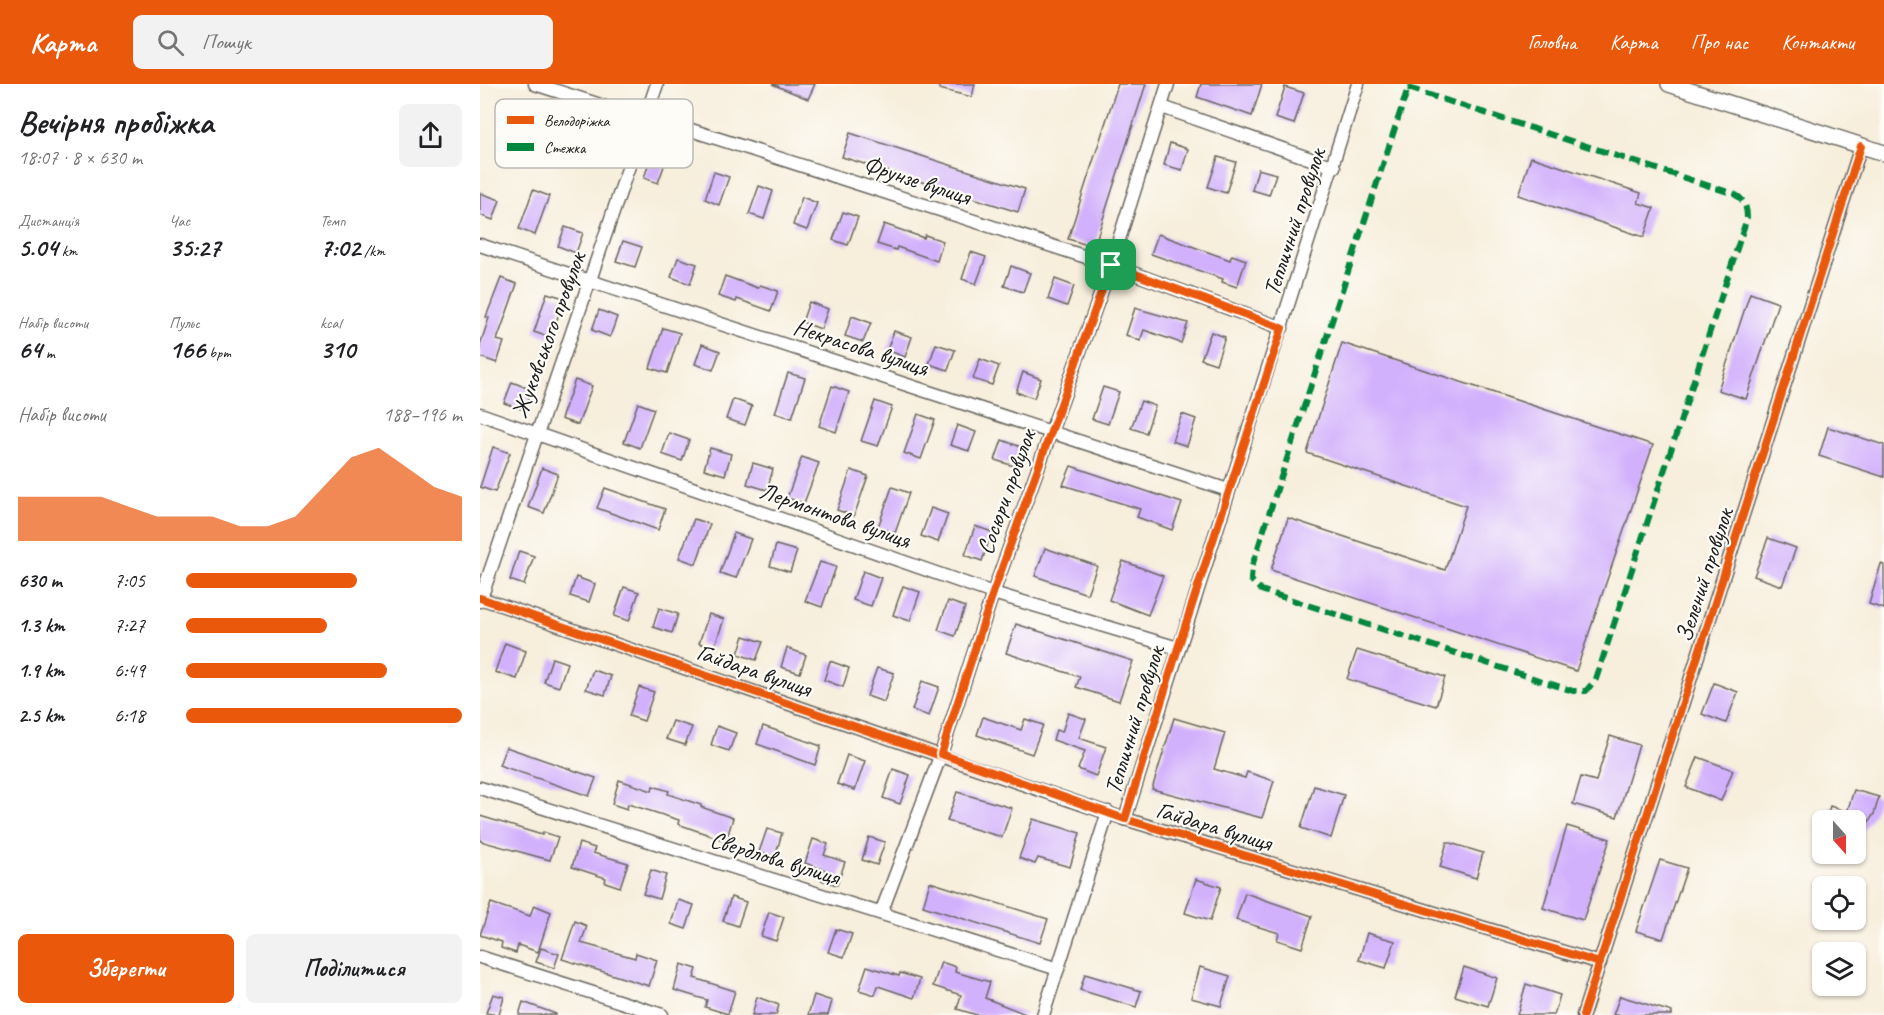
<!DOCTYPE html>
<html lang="uk">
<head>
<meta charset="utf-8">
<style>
	:root { --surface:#fff; --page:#f2f2f2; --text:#202124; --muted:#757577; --accent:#ea580c }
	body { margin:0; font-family:Caveat,sans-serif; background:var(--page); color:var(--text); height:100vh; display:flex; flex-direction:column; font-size:22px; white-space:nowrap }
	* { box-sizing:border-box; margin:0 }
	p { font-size:20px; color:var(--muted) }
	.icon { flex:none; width:33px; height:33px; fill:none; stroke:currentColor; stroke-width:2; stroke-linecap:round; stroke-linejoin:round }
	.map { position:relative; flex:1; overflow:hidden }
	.sheet { display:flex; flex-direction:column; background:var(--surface); width:480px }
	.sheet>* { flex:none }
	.needle { width:39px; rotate:159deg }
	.fabs { position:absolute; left:1332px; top:726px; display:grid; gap:12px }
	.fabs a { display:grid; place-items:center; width:54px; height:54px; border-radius:9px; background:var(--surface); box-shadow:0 2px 4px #0004; font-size:30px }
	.pin { position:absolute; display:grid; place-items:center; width:51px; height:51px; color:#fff; margin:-26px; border-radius:12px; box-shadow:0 3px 9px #0006 }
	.round { display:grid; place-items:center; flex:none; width:63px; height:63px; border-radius:9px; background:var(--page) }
	.summary { display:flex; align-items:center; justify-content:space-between; height:102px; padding:0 18px }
	h1 { font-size:33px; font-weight:600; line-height:45px }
	.figures { display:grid; grid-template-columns:repeat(3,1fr); gap:9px; height:102px; padding:6px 18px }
	.figures div { display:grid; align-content:center }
	.figures b { font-size:26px; font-weight:600 }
	.figures small { font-size:16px; font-weight:400 }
	.figures p { font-size:16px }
	.chart { height:168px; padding:12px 18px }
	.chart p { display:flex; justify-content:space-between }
	.chart svg { width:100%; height:108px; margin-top:6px; fill:var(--accent); opacity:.7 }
	.cta { display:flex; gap:12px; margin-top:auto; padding:12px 18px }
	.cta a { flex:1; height:69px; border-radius:9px; background:var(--accent); color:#fff; font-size:24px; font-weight:600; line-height:69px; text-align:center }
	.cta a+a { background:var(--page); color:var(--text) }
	ul { padding:0 18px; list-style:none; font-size:20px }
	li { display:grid; grid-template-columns:96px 72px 1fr; align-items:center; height:45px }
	li i { height:15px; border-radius:8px; background:var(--accent) }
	header { display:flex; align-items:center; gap:36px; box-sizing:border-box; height:84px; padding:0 30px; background:var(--accent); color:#fff }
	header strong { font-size:28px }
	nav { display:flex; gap:33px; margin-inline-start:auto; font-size:21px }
	.search { width:420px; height:54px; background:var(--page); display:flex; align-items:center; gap:15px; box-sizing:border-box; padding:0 21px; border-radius:9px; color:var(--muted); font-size:22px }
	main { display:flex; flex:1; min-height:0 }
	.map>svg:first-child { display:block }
	.building { fill:#d2b1fc }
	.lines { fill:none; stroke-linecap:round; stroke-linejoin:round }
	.minor-casing { stroke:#69665f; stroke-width:15 }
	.tertiary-casing { stroke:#69665f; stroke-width:18 }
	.minor { stroke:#fff; stroke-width:12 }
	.tertiary { stroke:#fff; stroke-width:15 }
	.quiet { stroke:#00873e; stroke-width:6; stroke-dasharray:12 6; stroke-linecap:butt }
	.cycleway-casing { stroke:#fdfcf7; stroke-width:11 }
	.cycleway { stroke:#e8590c; stroke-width:8 }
	.route-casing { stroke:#fff; stroke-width:12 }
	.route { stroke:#ea580c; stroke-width:8 }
	.labels { text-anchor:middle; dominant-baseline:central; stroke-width:4.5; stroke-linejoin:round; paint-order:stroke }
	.street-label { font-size:24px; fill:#1c1c1c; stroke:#fdfcf7 }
	.key { fill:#fdfcf7; stroke:#bab9b5; stroke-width:1.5 }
	.key-label { font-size:16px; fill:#1c1c1c }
</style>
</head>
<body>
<header>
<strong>Карта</strong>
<div class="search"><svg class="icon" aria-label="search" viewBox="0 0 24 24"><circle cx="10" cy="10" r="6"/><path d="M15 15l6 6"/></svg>Пошук</div>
<nav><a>Головна</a><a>Карта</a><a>Про нас</a><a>Контакти</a></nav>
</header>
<main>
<section class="sheet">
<div class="summary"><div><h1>Вечірня пробіжка</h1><p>18:07 · 8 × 630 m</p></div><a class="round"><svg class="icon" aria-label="share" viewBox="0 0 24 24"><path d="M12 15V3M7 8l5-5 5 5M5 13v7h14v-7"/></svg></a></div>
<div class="figures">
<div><p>Дистанція</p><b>5.04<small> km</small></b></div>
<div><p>Час</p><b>35:27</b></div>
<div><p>Темп</p><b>7:02<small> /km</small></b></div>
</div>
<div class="figures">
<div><p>Набір висоти</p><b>64<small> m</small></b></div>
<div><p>Пульс</p><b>166<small> bpm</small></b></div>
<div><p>kcal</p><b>310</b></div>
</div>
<div class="chart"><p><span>Набір висоти</span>188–196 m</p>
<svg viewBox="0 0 160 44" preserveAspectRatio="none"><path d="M0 44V26L10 26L20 26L30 26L40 30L50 34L60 34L70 34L80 38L90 38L100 34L110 22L120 10L130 6L140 14L150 22L160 26V44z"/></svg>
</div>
<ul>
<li><b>630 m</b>7:05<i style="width:62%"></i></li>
<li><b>1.3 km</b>7:27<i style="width:51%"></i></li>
<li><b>1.9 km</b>6:49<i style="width:73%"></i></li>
<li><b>2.5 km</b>6:18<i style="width:100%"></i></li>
</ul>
<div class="cta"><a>Зберегти</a><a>Поділитися</a></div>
</section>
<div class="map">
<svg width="1404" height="931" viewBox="0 0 1404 931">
	<rect width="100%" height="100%" fill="#fdfcf7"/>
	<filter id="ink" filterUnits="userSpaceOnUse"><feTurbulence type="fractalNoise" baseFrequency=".0167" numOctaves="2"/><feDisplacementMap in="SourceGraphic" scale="12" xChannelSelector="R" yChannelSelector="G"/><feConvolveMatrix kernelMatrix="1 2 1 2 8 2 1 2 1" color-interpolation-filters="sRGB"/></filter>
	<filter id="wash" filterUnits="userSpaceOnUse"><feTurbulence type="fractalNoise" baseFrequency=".008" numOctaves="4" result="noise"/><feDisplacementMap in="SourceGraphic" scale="24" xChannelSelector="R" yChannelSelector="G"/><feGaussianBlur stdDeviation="1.35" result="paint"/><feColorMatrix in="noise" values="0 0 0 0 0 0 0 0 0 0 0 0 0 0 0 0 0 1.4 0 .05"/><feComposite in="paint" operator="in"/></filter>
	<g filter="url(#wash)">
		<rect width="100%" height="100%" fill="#f7eedc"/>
		<g id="blocks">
			<g class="building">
				<path d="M292,0H335L328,15Z"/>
				<path d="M459,0H495L492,13L459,5Z"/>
				<path d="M638,0H666L614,163L588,155Z"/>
				<path d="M721,0H782L772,32L717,13Z"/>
				<path d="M805,3L824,9L814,40L795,34Z"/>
				<path d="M370,49L545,105L538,128L362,73Z"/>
				<path d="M690,59L708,65L702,86L684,81Z"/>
				<path d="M173,66L188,71L178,99L164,94Z"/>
				<path d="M738,73L756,78L746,109L728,103Z"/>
				<path d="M1051,73L1161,109L1158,119L1174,124L1164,153L1038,111Z"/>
				<path d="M778,85L796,90L789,111L772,106Z"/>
				<path d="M234,88L249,93L239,121L225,115Z"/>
				<path d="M279,102L293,107L284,135L269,130Z"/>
				<path d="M53,106L69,112L55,151L39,145Z"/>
				<path d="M0,109L20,116L13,136L0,131Z"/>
				<path d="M322,113L337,119L327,146L313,141Z"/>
				<path d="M363,128L378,133L368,161L353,156Z"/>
				<path d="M404,140L444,154L445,151L463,157L457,177L417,163L416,166L397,160Z"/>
				<path d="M85,143L103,149L96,169L78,162Z"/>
				<path d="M678,150L750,176L752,171L766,176L757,203L742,198L743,195L671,170Z"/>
				<path d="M143,157L162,163L155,183L136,177Z"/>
				<path d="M491,168L506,173L496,200L482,195Z"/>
				<path d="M198,174L217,180L210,200L191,193Z"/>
				<path d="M531,182L550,189L543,208L524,202Z"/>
				<path d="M245,192L278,204L280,201L298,207L291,227L257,215L256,218L238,212Z"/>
				<path d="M21,194L37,200L17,256L24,258L17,279L0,273V261L9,234L6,233Z"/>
				<path d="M575,195L594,202L587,222L568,215Z"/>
				<path d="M67,209L84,214L71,254L54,248Z"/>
				<path d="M1270,209L1298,219L1266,315L1238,306Z"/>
				<path d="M329,218L348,225L341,245L322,238Z"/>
				<path d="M655,224L708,239L701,259L664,246L660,257L646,251Z"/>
				<path d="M119,226L137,233L130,253L112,246Z"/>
				<path d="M372,232L391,239L383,258L365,252Z"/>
				<path d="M183,244L200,249L187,289L170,284Z"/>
				<path d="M414,247L432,253L425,273L407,266Z"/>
				<path d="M731,248L745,253L736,280L721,275Z"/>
				<path d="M862,259L1173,361L1096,587L791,486L808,434L965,486L986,422L827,369Z"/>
				<path d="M222,260L240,267L233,286L215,280Z"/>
				<path d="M456,260L475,266L468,286L449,280Z"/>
				<path d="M500,275L519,282L512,301L493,295Z"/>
				<path d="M543,288L561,295L554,314L536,308Z"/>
				<path d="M308,289L325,294L312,334L295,329Z"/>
				<path d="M95,296L112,302L98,341L81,335Z"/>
				<path d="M32,298L52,306L44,326L24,319Z"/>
				<path d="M352,302L369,308L356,348L339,342Z"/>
				<path d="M623,303L639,308L628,340L612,335Z"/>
				<path d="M253,315L272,322L265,341L246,335Z"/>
				<path d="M395,317L412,323L398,362L381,357Z"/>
				<path d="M661,317L675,322L666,349L651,344Z"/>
				<path d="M158,319L174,325L160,364L144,358Z"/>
				<path d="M438,330L455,336L441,375L424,369Z"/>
				<path d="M702,330L716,335L707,362L692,357Z"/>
				<path d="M477,341L496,348L489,367L470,361Z"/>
				<path d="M1348,343L1404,361V393L1339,372Z"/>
				<path d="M189,349L209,356L202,377L182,370Z"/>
				<path d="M522,356L541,363L534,382L515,376Z"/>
				<path d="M13,363L30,369L15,408L0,403Z"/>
				<path d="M230,364L251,370L245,391L224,385Z"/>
				<path d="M322,373L339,379L324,419L307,414Z"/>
				<path d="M273,379L293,385L287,406L267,400Z"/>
				<path d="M591,382L702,419L692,446L657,433L660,425L583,401Z"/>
				<path d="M62,384L78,390L64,429L48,423Z"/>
				<path d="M371,386L388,392L374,432L357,426Z"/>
				<path d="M412,403L429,409L415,449L398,443Z"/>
				<path d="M125,404L185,425L178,446L117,424Z"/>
				<path d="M451,424L468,430L458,458L441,452Z"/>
				<path d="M214,435L230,440L216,480L199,474Z"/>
				<path d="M495,442L512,448L502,477L485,471Z"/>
				<path d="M254,449L271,455L256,494L240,489Z"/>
				<path d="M1288,454L1316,464L1302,502L1274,492Z"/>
				<path d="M296,461L317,467L310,488L290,482Z"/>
				<path d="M565,464L617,482L607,510L555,492Z"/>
				<path d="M39,467L54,472L44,501L30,496Z"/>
				<path d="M643,477L683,492L668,531L629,516Z"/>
				<path d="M340,478L356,483L342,523L325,517Z"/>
				<path d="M1401,480L1404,481V525L1389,520Z"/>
				<path d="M383,487L401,494L391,522L373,516Z"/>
				<path d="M96,493L115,500L109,518L90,512Z"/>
				<path d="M423,502L440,508L430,537L413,531Z"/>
				<path d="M144,503L159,508L149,537L134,532Z"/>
				<path d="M468,517L485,523L475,552L458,546Z"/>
				<path d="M179,524L198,530L192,549L173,543Z"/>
				<path d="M229,530L244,535L234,564L219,559Z"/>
				<path d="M536,540L653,577L639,617L596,603L600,593L526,569Z"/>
				<path d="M264,552L283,558L276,576L258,570Z"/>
				<path d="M25,559L46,567L37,595L15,588Z"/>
				<path d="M307,564L326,571L320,589L301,583Z"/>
				<path d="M877,566L965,593L956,622L867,595Z"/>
				<path d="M72,574L87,579L79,603L64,598Z"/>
				<path d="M350,577L369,584L363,603L344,596Z"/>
				<path d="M397,584L414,589L404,618L387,612Z"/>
				<path d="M113,586L131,592L125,611L106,605Z"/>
				<path d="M442,597L459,603L449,632L432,626Z"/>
				<path d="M1234,599L1258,608L1246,639L1222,630Z"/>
				<path d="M159,603L174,608L164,637L149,632Z"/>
				<path d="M588,629L606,635L599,654L626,663L616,692L598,685L605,667L573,656L576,646L582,648Z"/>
				<path d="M503,633L541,646L545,635L563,641L552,670L497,651Z"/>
				<path d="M694,634L745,649L734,685L765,694L767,688L794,697L782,734L672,705Z"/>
				<path d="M193,637L212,643L205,661L186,655Z"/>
				<path d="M237,642L256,649L249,667L231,661Z"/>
				<path d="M283,642L341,662L335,681L277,660Z"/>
				<path d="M1130,652L1159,661L1137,733L1093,720L1101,693L1116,697Z"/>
				<path d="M26,663L116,694L109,712L19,681Z"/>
				<path d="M367,671L385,677L375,706L357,700Z"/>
				<path d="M1218,673L1253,686L1241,717L1206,703Z"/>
				<path d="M413,685L430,691L420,720L403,714Z"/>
				<path d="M139,696L172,707L173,702L189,707L188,710L221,721V723L253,734L246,757L198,740L199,736L148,720L147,725L132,720Z"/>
				<path d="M834,702L864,711L851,754L821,744Z"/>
				<path d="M1374,706L1399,713L1394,730L1376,757V736H1346L1350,722L1367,728Z"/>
				<path d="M477,708L532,724L522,753L467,737Z"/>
				<path d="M0,732L62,751L63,748L78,753L70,776L0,757Z"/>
				<path d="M553,735L600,749L590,783L558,774L555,780L539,774Z"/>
				<path d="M1087,742L1130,755L1103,836L1063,824Z"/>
				<path d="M287,745L302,749L295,773L279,768Z"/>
				<path d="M389,753L405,758L397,781L382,776Z"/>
				<path d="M333,755L348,760L344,771L365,778L357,801L341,796L345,786L325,779Z"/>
				<path d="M967,758L1003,769L996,794L960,783Z"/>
				<path d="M99,759L115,764L113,769L148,779L140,803L125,798L126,794L92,783Z"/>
				<path d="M1180,776L1207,784L1183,855L1156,847Z"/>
				<path d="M171,786L186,791L179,815L163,810Z"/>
				<path d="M716,795L741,803L730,837L705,829Z"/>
				<path d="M450,798L568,835L560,859L443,822Z"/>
				<path d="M765,809L832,832L822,864L797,856L799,849L756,836Z"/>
				<path d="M251,813L266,818L258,842L243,837Z"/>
				<path d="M198,816L214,821L206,845L191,840Z"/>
				<path d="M11,819L50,832L54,821L71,828L58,868L38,861L36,869L21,864L22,858L0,851Z"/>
				<path d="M289,828L304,833L296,857L281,852Z"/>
				<path d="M95,837L107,842L101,859L155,874L156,869L177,876L169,902L82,875Z"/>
				<path d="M356,845L372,850L364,873L348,868Z"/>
				<path d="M887,849L915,857L906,884L879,876Z"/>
				<path d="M61,864L79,870L74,884L56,878Z"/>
				<path d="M461,878L476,883L475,888L510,898L505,914L548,931H497L477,925L481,911L453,902Z"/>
				<path d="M201,880L217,885L214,894L255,907L248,930L225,923L227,916L194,906Z"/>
				<path d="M387,882L419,892L420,889L440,895L434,914L398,902L395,911L379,906Z"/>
				<path d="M720,883L750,892L741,922L711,914Z"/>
				<path d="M984,883L1017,894L1008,922L975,912Z"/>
				<path d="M605,890L661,907L656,923L600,906Z"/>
				<path d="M1046,900L1080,911L1074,931H1037Z"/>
				<path d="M13,910L24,913L19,931L6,929Z"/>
				<path d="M334,911L352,917L348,931H328Z"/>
				<path d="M1140,912L1192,928V931H1133Z"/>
				<path d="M277,913L299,921L296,931H272Z"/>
				<path d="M43,918L76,930V931H39Z"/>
			</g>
		</g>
	</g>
	<g filter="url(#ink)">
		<use href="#blocks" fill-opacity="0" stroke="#69665f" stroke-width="1.5"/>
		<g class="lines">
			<g class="minor-casing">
				<g id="minor">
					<path d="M55,0L145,29L183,37L631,181L802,244"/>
					<path d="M682,23L854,83"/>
					<path d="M0,161L748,406"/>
					<path d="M0,330L513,509L698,564"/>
					<path d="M0,514L645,735L1120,879"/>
					<path d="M0,517L177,0"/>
					<path d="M0,704L578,885"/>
					<path d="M645,735L878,0"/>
					<path d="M401,829L461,670L513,509L631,181L688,0"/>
					<path d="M0,873L182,931"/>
					<path d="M563,931L628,728"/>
					<path d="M1103,931L1381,62"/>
				</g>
			</g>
			<g class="tertiary-casing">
				<path id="tertiary" d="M1189,0L1404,69"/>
			</g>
			<use href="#minor" class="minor"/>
			<use href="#tertiary" class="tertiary"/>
			<path class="quiet" d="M928,4L1254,110C1264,115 1267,122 1267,134L1116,595L1106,607H1093L781,506L771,496L772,482Z"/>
			<g class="cycleway-casing">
				<g id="cycleway">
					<path d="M0,514L645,735L1120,879"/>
					<path d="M1103,931L1381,62"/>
				</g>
			</g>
			<use href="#cycleway" class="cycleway"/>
		</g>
	</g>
	<g class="lines" filter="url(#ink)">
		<g class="route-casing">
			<path id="route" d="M631,181L802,244L698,564L645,735L461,670L513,509Z"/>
		</g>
		<use href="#route" class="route"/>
	</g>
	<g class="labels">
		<g class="street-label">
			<text transform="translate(437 96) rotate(18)">Фрунзе вулиця</text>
			<text transform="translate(814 138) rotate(-72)">Тепличний провулок</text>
			<text transform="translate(68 251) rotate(-70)">Жуковського провулок</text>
			<text transform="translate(381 263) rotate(18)">Некрасова вулиця</text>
			<text transform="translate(526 408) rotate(-70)">Сосюри провулок</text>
			<text transform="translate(355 431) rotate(19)">Лермонтова вулиця</text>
			<text transform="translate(1224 491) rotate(-72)">Зелений провулок</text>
			<text transform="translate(274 586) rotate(19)">Гайдара вулиця</text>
			<text transform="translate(654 636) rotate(-73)">Тепличний провулок</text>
			<text transform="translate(734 742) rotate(17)">Гайдара вулиця</text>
			<text transform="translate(295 774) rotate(17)">Свердлова вулиця</text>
		</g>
	</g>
	<rect x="15" y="15" width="198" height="69" rx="9" class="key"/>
	<rect x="27" y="32" width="27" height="8" fill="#e8590c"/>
	<rect x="27" y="59" width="27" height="8" fill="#00873e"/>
	<g class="key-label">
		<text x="64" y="42">Велодоріжка</text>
		<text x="64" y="69">Стежка</text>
	</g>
</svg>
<div class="fabs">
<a><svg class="needle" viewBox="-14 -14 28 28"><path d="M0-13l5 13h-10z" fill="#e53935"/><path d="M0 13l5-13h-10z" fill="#757577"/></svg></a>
<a><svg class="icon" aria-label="locate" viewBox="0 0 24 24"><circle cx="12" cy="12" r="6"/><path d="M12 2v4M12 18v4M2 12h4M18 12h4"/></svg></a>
<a><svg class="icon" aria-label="layers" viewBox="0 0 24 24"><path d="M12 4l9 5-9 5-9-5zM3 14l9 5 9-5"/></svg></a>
</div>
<div class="pin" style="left:631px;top:181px;background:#1e9e55"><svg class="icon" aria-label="arrive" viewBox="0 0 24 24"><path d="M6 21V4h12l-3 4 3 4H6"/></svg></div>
</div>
</main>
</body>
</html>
